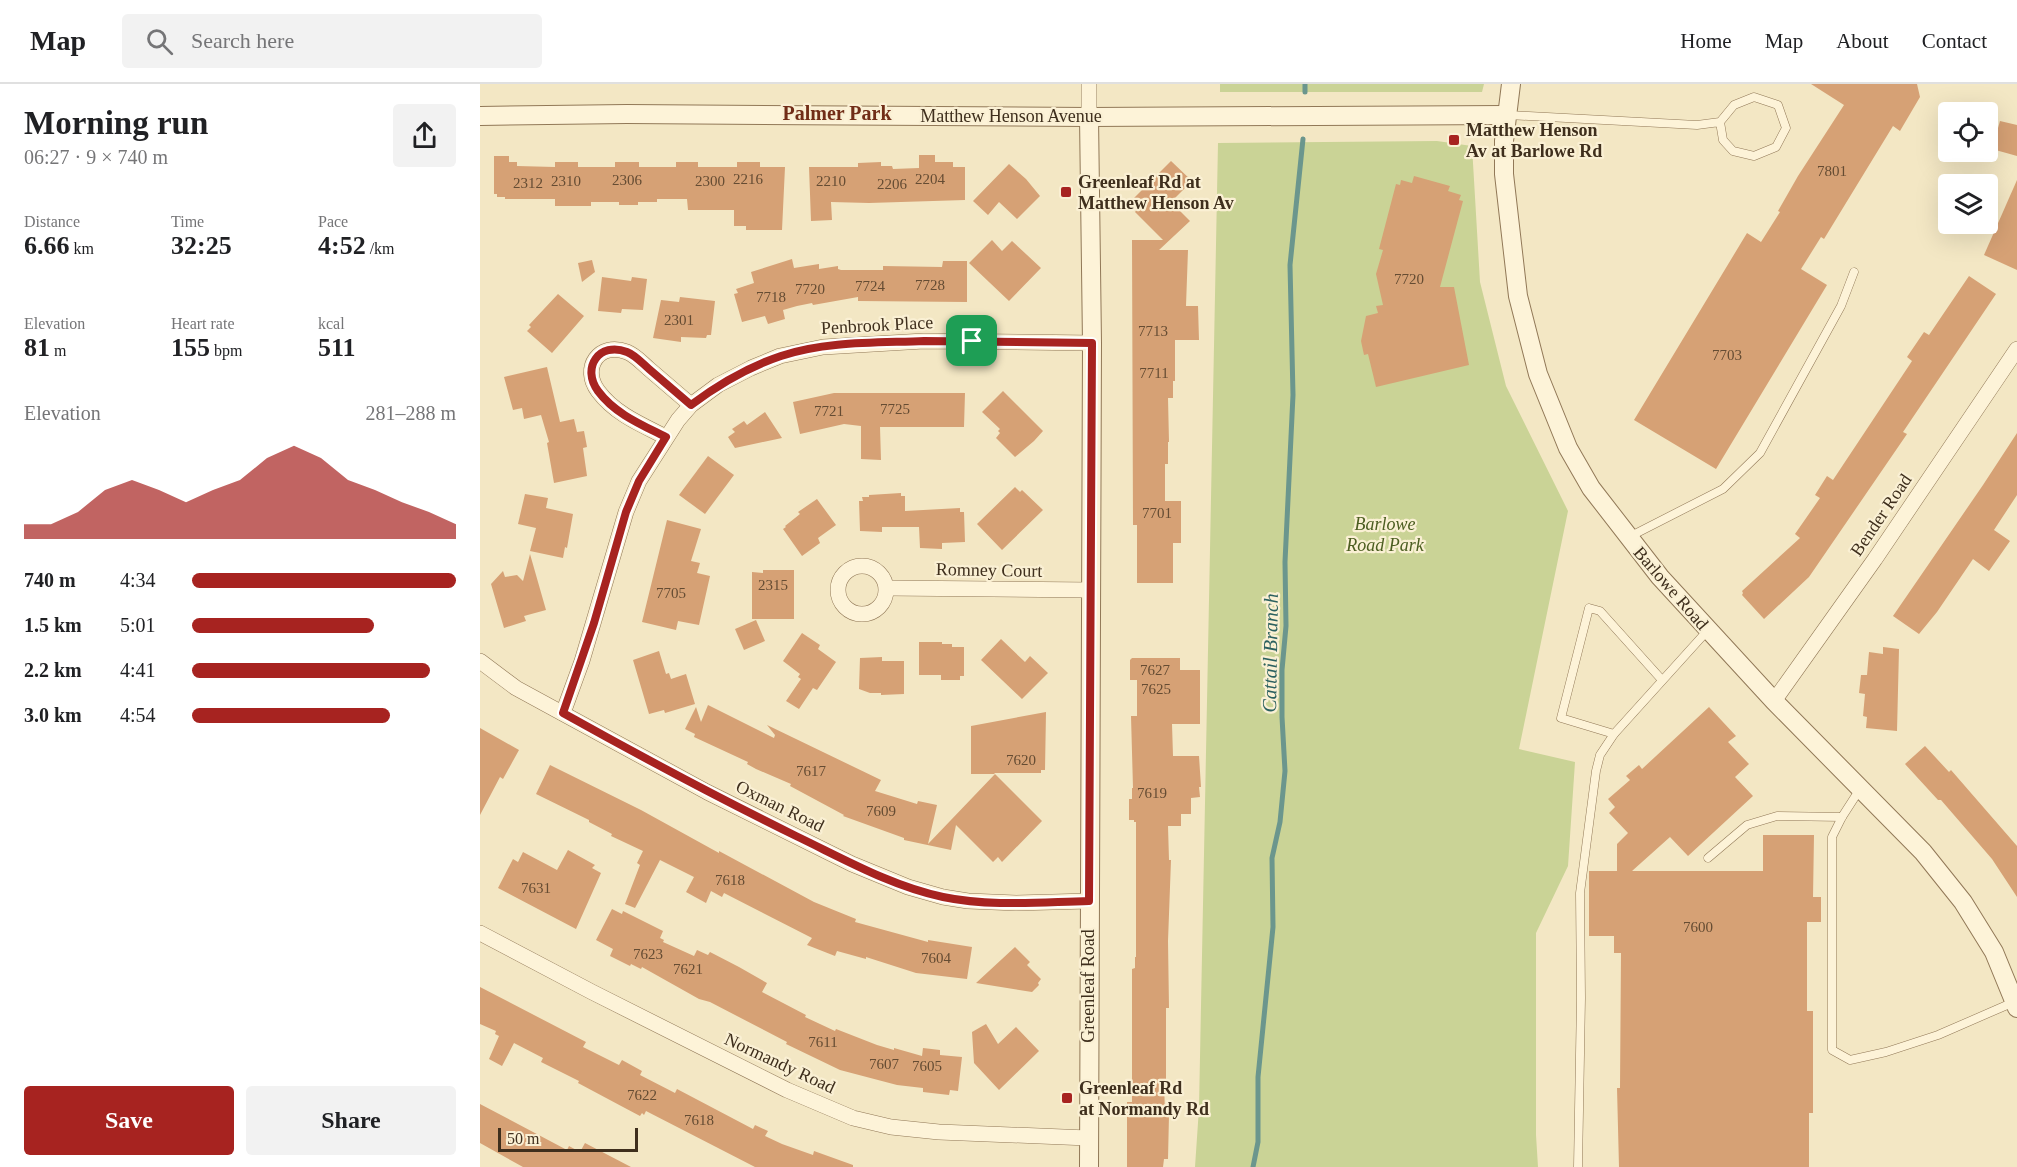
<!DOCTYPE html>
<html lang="en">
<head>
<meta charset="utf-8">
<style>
	:root { --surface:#fff; --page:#f2f2f2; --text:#202124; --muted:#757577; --line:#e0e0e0; --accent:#a72320 }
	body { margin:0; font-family:"Times New Roman",serif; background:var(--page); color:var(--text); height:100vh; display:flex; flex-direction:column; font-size:22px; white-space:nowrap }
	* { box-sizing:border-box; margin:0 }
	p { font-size:20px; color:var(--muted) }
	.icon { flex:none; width:33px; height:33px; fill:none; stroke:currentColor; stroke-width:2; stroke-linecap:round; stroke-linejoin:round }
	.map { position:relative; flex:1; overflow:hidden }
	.drawer { display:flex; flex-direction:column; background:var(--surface); width:480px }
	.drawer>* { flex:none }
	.buttons { position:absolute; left:1458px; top:18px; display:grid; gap:12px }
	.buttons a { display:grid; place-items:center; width:60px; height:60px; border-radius:6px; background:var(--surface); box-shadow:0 6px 24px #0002; font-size:30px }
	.scale { position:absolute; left:18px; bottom:15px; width:140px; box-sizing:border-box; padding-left:6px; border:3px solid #3f2f1d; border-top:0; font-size:16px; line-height:21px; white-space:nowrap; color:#3f2f1d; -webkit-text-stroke:4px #faf0d4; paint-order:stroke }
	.pin { position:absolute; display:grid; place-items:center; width:51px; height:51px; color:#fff; margin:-26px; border-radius:12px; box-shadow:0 3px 9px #0006 }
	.round { display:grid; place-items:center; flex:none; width:63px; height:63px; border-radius:6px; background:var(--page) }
	.headline { display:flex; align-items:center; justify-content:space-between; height:102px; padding:0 24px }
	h1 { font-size:33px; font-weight:700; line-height:45px }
	.metrics { display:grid; grid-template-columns:repeat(3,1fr); gap:9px; height:102px; padding:6px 24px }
	.metrics div { display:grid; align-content:center }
	.metrics b { font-size:26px; font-weight:700 }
	.metrics small { font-size:16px; font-weight:400 }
	.metrics p { font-size:16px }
	.chart { height:168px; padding:12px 24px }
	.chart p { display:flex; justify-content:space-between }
	.chart svg { width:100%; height:108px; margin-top:6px; fill:var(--accent); opacity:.7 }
	.primary-button { display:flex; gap:12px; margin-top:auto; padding:12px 24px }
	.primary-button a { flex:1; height:69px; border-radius:6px; background:var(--accent); color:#fff; font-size:24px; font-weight:700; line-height:69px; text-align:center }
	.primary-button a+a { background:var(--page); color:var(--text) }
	ul { padding:0 24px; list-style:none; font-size:20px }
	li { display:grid; grid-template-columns:96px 72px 1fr; align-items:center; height:45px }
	li i { height:15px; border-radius:8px; background:var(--accent) }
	header { display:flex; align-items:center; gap:36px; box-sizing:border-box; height:84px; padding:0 30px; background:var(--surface); border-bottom:2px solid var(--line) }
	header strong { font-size:28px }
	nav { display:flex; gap:33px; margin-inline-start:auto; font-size:21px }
	.search { width:420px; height:54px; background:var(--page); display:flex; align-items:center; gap:15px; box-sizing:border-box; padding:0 21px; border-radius:6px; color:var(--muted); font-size:22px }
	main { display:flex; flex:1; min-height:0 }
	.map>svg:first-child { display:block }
	.green { fill:#cad396 }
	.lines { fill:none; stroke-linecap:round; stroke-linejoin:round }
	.stream { stroke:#6b968d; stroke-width:5 }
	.building { fill:#d6a175 }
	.service-casing { stroke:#917857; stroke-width:9 }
	.minor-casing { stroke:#917857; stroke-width:16 }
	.tertiary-casing { stroke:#917857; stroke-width:20 }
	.service { stroke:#fdf3d8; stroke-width:8 }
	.minor { stroke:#fdf3d8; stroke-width:15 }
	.tertiary { stroke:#fdf3d8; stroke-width:18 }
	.route-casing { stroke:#fff; stroke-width:12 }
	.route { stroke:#a72320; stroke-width:8 }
	.poi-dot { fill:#a72320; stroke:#faf0d4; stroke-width:2 }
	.labels { text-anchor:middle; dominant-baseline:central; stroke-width:4.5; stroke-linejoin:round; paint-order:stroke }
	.number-label { font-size:15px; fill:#654c33 }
	.street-label { font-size:18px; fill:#3f2f1d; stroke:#faf0d4 }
	.poi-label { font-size:18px; font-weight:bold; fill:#3f2f1d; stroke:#faf0d4; text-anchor:start }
	.park-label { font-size:18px; font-style:italic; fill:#4c5e21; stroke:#faf0d4 }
	.neighbourhood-label { font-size:20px; font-weight:bold; fill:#712d17; stroke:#faf0d4 }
	.water-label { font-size:20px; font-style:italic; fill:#2b605f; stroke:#faf0d4 }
</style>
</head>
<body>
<header>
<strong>Map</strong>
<div class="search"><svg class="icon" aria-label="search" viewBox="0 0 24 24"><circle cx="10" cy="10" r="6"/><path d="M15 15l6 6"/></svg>Search here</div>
<nav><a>Home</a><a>Map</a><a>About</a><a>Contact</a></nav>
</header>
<main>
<section class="drawer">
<div class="headline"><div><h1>Morning run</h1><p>06:27 · 9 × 740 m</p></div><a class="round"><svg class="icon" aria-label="share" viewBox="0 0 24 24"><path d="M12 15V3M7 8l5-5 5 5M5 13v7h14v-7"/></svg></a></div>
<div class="metrics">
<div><p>Distance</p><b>6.66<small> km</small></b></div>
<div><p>Time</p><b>32:25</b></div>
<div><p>Pace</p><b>4:52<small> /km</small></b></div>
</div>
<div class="metrics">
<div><p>Elevation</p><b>81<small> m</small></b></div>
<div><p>Heart rate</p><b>155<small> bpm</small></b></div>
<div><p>kcal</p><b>511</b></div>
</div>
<div class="chart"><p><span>Elevation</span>281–288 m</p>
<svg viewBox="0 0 160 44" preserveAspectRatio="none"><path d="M0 44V38L10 38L20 33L30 24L40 20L50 24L60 29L70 24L80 20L90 11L100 6L110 11L120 20L130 24L140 29L150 33L160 38V44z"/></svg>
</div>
<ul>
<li><b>740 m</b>4:34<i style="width:100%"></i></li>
<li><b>1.5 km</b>5:01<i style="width:69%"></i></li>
<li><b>2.2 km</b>4:41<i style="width:90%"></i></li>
<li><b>3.0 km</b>4:54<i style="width:75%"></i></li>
</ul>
<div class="primary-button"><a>Save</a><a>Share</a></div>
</section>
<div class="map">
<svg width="1537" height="1083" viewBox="0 0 1537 1083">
	<rect width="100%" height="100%" fill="#f3e7c4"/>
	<g class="green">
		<path d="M740,0H1004L1002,8H740Z"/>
		<path d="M957,57L992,62L1000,198L1026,302L1088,427L1039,665L1095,678L1088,782L1056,849V1051L1058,1083H715L719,1024L738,59Z"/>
	</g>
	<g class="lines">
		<g class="stream">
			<path d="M825,0V8"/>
			<path d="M773,1083L778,1058V993L793,843L792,774L800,738L805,687L802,633V586L806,542L805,478L813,311L810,181L823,55"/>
		</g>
	</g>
	<g class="building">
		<path d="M1331,0H1437L1440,13L1420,47L1413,42L1344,155L1341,153L1321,185L1347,201L1236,385L1154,336L1267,149L1281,158L1300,128L1298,127L1318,92L1364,21Z"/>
		<path d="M1520,37L1537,41V72L1512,65Z"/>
		<path d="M439,71H455V78H473V83H485V116L389,119L351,118L352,136L331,137L329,83H378V79L401,78V82H412L413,85L439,84Z"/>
		<path d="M14,72H29V78H37V82L75,83V78H98V83H135V78H159V83H196V78H218V83H257V78H280V83H305L302,146H266V142H254V126H208L207,115H177V118H158V121H139V118H111V122H75V115H25V113H17V110H14Z"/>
		<path d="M691,77L712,97L691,118L710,137L679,166H708L706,222H718L719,256H695V297H693V314H688L689,358H688V380H685V417H701V459H693V499H657V441H653L652,156H683L655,128L658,124L651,117Z"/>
		<path d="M529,80L546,95L560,112L537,135L519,118L508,131L493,117Z"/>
		<path d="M934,92L970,102L968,107L981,111L979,116L983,117L960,203H974L989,281L896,303L888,270L884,271L881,257L886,232L898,229L896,222L903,221L896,190L903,166L899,165L916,100L920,101L921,96L932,99Z"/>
		<path d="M1537,96V186L1504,171Z"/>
		<path d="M512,156L522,167L532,157L561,184L529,217L489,179Z"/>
		<path d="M312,175L314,184L339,180V185L358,182V185L361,186H403V182L462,183L463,177H487V218L378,217V213L333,221L332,219L317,222L303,226L305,235L288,240L285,232L262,238L254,210L258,209L256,205L274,199L271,188Z"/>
		<path d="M112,176L115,188L102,198L98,179Z"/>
		<path d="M1489,192L1516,210L1423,348L1427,350L1329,493L1284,535L1262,511L1263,509L1262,507L1320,454L1315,450L1340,414L1335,411L1347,392L1353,396L1432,277L1427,273L1444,248L1449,251Z"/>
		<path d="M122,193L151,197L152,193L167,195L163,226L142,225L141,229L118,227Z"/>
		<path d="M78,210L104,232L72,269L47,247L51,243L49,241Z"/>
		<path d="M200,213L235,217L231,251H227L226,254L201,253V258L173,254L181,216L199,218Z"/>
		<path d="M67,283L80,338L94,335L97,348L104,347L107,363L103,364L107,392L74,399L67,359L69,358L61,331L44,335L42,324L33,326L24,293Z"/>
		<path d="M523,307L563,347L554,357L535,373L516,354L520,349L518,347L520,345L502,328Z"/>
		<path d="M354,309H485L484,343H400L401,376L381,375V342L364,340L320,350L313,318Z"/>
		<path d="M285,328L302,354L255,364L248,353L255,348L252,345L264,337L267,341Z"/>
		<path d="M1537,349V411L1514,446L1530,457L1509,487L1493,475L1457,528L1439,550L1413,532L1503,401Z"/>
		<path d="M228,372L254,391L225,430L199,411Z"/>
		<path d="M535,403L540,408L542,406L563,426L522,466L497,440Z"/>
		<path d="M421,409V412H425V427L480,424V428H484L485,458L462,459V465L440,464L439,443H402V448L380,447L379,417H383L382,413H389V411Z"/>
		<path d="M45,410L68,414L66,424L93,430L87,464L85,463L83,474L50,467L56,444L38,440Z"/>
		<path d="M337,415L356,441L338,454L340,459L322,472L303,445L306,443L305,442L320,430L318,428Z"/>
		<path d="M187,436L221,445L211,477L220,479L217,489L230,492L219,541L198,537L196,546L162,538Z"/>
		<path d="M50,470L66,526L44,532L46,537L24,544L11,500L23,487L25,493L37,491L43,497Z"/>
		<path d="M283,486H314V535H272V488L283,489Z"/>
		<path d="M276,536L285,557L264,566L255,545Z"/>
		<path d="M322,549L340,561L338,565L356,578L337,606L333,604L319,625L306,617L321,595L318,593L320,590L303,577Z"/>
		<path d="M521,555L545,578L550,572L568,589L542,615L501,576Z"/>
		<path d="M439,558H462V560H472V563H484V592H480V596H461V591H439Z"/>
		<path d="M1403,563L1419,565L1417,647L1386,644L1387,633L1383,632L1385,610L1379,609L1381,591H1387L1389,568L1403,570Z"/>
		<path d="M179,567L186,590L189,589L191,595L206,590L215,620L185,629L184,626L169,630L153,576Z"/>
		<path d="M402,573V577H424V610L401,611V609H390L379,605L380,574Z"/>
		<path d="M652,574H700V586H720V640H692L693,672H719L721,703H719L720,713L711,714V730H701V742H688L689,776H691L688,857L689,924H686V996H684L685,1031H689L688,1075H684L683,1083H647V1018H652V885L655,884V873H656V738H654V736H649V715H652V704H653L651,632H657V596H650V576Z"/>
		<path d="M228,621L294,654L295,651L287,641L401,696L395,707L437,720L438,717L457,721L448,760L515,690H491V642L566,628L565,686H561V689H514L562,737L522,778L518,773L513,778L476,741L471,766L424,756V754L363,732L364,731L310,702L311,700L276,685L267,680L268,678L214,653L215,650L205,645L216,623L221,638Z"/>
		<path d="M1229,623L1256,652L1248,658L1269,680L1255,693L1273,712L1208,772L1190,753L1152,787H1283V751H1334L1333,813H1341V838H1327V927H1333V1029H1329V1083H1139L1137,1004H1140L1141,869H1134V852H1109V787H1137V760L1148,749L1129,729L1135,723L1128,715L1150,696L1146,692L1159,681L1162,685Z"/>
		<path d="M0,644L39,666L23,695L20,693L0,731Z"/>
		<path d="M1445,662L1469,688L1471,686L1537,762V813L1512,775L1461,716H1458L1425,680Z"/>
		<path d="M70,681L161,726L239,769V767L334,818L376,835L375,838L448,858V856L492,863L487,895L436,889L386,873V875L357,867L355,872L327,861L332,854L244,809L242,813L231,807L226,819L206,808L214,793L180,776L155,824L145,820L160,781L157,779L163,767L131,752L132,750L109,738V736L56,710Z"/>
		<path d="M88,766L115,781L112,784L121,789L96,845L18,804L33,775L38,778L43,768L77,786Z"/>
		<path d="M132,825L142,830L143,827L183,847L180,854L184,856L183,858L214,872L217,866L228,871L230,868L259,883L287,899L282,908L326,931L325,933L355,947L356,945L397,961L414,966V964L442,972L443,964L460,966V971L482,973L478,1007L470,1006L469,1011L443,1008V1004L417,1001L360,986L306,960L307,958L230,918L219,915L162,883L161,885L151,880L150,882L130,872L133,865L116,856Z"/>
		<path d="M535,863L550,878L547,881L561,895L558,899L559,901L552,908L496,899Z"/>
		<path d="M0,903L106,958L103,963L139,981L142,976L162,987L160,991L195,1009L197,1005L273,1045L275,1041L288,1047L285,1052L302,1060L333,1071L334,1067L373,1081V1083H275L166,1027L164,1031L162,1029L160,1032L143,1023L98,999L99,997L61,978L63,974L34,959L22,982L9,975L19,952L15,950L16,947L0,940Z"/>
		<path d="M506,940L518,960L536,943L559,967L519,1006L494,979L492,948Z"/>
		<path d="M0,1020L87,1066L89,1062L100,1068L105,1059L151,1083H43L0,1059Z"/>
	</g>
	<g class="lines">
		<g class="service-casing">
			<g id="service">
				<path d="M1028,31L1217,41L1240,38L1254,21L1274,13L1298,21L1306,44L1296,63L1274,72L1253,67L1243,56L1240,38"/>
				<path d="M1149,453L1243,405L1280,369L1361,222L1374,188"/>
				<path d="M1134,650L1081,634L1109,524L1120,527L1182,596"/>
				<path d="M1380,705L1362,733L1352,753V966L1370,976L1406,968L1458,951L1534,918"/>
				<path d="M1228,774L1267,741L1297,732L1362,733"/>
				<path d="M1098,1083L1101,914L1100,809L1116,687L1120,671L1134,650L1228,546"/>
			</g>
		</g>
		<g class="minor-casing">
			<g id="minor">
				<path d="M609,33V0"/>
				<path d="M186,353C162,341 135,330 118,307C101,284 119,257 147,268C155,271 162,279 169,285C183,297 197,309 211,321"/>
				<circle cx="382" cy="506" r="24"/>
				<path d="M407,504L610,506"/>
				<path d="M0,577L36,604L227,708L372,780L428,803L463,813L488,817L536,819L609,817"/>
				<path d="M1294,617L1395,475L1537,265"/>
				<path d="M83,629L102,577L146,428L159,397L198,336L211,321L238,301L271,284L300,272L343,263L444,257L612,259"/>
				<path d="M0,849L112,908L307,1006L373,1034L411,1043L459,1048L608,1054"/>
			</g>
		</g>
		<g class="tertiary-casing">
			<g id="tertiary">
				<path d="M1031,0L1024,57V90L1038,212L1058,290L1088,364L1111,404L1180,493L1294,617L1443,768L1483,818L1514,868L1537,924"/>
				<path d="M0,32L147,30L609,33L1026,31"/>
				<path d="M609,33L612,259L609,1083"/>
			</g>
		</g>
		<use href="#service" class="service"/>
		<use href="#minor" class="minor"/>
		<use href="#tertiary" class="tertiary"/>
	</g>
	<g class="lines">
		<g class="route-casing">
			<path id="route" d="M444,257L612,259L609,817C560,818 511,823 463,813C411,802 364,775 316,752C237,713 160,672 83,629L114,539L146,428L159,397L186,353C162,341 135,330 118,307C101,284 119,257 147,268C155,271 162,279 169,285C183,297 197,309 211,321C239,300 268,283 301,272C346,257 397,259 444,257Z"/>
		</g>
		<use href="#route" class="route"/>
	</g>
	<g class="poi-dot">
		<rect x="968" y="50" width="12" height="12" rx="3"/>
		<rect x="580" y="102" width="12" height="12" rx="3"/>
		<rect x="581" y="1008" width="12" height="12" rx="3"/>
	</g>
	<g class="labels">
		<g class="number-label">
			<text x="1352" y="87">7801</text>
			<text x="268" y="95">2216</text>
			<text x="450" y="95">2204</text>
			<text x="147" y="96">2306</text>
			<text x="86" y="97">2310</text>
			<text x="230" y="97">2300</text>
			<text x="351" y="97">2210</text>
			<text x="48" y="99">2312</text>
			<text x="412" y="100">2206</text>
			<text x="929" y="195">7720</text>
			<text x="450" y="201">7728</text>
			<text x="390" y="202">7724</text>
			<text x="330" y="205">7720</text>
			<text x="291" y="213">7718</text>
			<text x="199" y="236">2301</text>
			<text x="673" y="247">7713</text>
			<text x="1247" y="271">7703</text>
			<text x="674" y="289">7711</text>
			<text x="415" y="325">7725</text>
			<text x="349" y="327">7721</text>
			<text x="677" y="429">7701</text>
			<text x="293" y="501">2315</text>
			<text x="191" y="509">7705</text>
			<text x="675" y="586">7627</text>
			<text x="676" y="605">7625</text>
			<text x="541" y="676">7620</text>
			<text x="331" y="687">7617</text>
			<text x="672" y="709">7619</text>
			<text x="401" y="727">7609</text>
			<text x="250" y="796">7618</text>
			<text x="56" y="804">7631</text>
			<text x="1218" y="843">7600</text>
			<text x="168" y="870">7623</text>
			<text x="456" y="874">7604</text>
			<text x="208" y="885">7621</text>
			<text x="343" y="958">7611</text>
			<text x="404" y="980">7607</text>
			<text x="447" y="982">7605</text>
			<text x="162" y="1011">7622</text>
			<text x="219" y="1036">7618</text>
		</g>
		<g class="street-label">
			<text x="531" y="32">Matthew Henson Avenue</text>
			<text transform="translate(397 241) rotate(-3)">Penbrook Place</text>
			<text transform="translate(1401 431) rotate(-56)">Bender Road</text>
			<text transform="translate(509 486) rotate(1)">Romney Court</text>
			<text transform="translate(1191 504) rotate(49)">Barlowe Road</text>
			<text transform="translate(300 722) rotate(26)">Oxman Road</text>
			<text transform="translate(608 902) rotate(-90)">Greenleaf Road</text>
			<text transform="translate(300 979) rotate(25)">Normandy Road</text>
		</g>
		<g class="poi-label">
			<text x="986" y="46">Matthew Henson<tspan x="986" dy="21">Av at Barlowe Rd</tspan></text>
			<text x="598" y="98">Greenleaf Rd at<tspan x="598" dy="21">Matthew Henson Av</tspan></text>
			<text x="599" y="1004">Greenleaf Rd<tspan x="599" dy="21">at Normandy Rd</tspan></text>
		</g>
		<g class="park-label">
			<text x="905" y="440">Barlowe<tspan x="905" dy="21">Road Park</tspan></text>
		</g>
		<g class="neighbourhood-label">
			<text x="357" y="29">Palmer Park</text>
		</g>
		<g class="water-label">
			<text transform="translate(790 569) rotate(-89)">Cattail Branch</text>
		</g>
	</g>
</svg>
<div class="buttons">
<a><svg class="icon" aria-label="locate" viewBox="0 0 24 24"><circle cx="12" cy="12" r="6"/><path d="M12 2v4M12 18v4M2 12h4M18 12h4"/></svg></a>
<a><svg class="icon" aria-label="layers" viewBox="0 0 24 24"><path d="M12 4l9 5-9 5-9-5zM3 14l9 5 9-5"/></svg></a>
</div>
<div class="scale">50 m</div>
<div class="pin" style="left:492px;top:257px;background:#1e9e55"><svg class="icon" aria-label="arrive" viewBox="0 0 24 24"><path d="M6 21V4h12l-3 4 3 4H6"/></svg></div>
</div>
</main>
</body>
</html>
